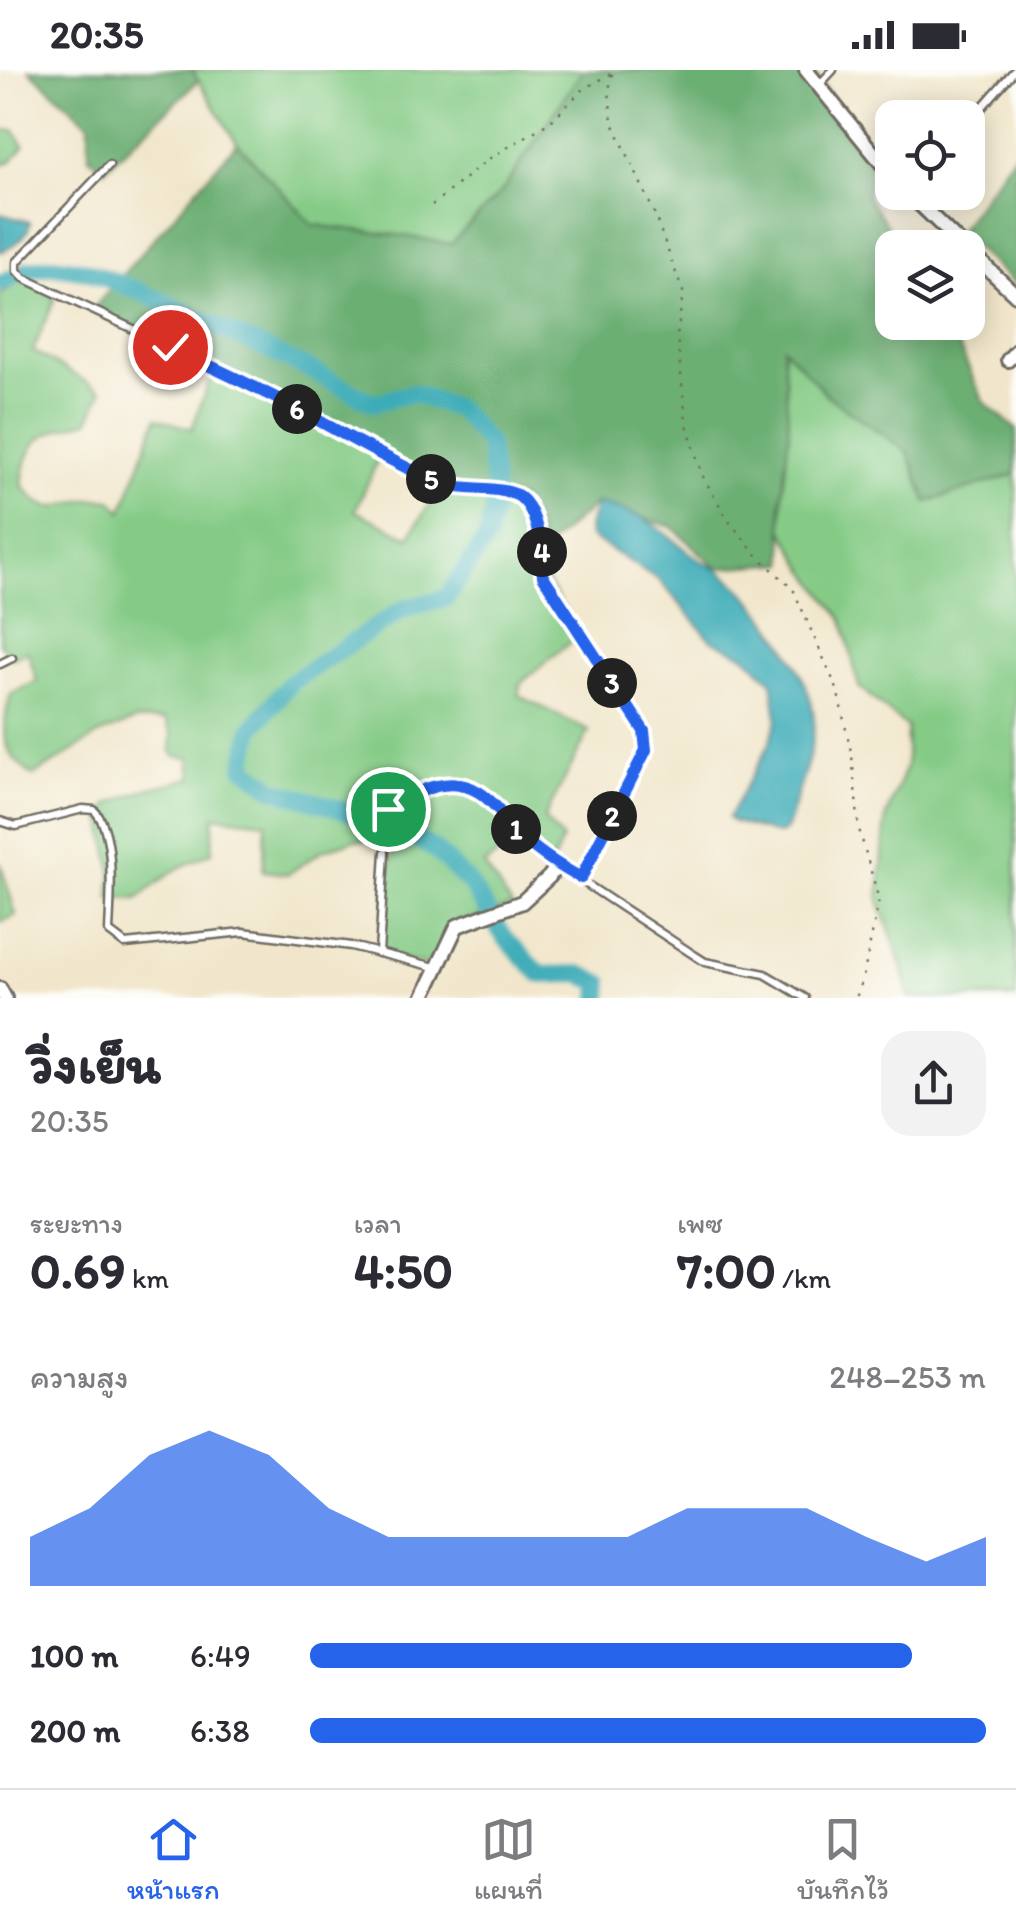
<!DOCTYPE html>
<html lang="th">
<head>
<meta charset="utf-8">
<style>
	:root { --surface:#fff; --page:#f2f2f3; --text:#2b2b33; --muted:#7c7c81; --line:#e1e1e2; --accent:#2563eb }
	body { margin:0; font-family:Itim,"Playpen Sans Thai",sans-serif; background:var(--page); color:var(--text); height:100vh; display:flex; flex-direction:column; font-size:38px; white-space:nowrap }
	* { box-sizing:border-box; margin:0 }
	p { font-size:32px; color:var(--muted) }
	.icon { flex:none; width:55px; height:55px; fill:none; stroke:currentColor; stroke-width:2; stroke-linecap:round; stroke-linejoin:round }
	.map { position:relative; height:928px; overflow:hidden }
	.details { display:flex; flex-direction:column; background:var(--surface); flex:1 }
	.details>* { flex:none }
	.tools { position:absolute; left:875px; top:30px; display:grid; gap:20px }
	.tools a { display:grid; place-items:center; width:110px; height:110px; border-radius:20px; background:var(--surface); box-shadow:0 5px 25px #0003; font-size:50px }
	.pin { position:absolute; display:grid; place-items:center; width:85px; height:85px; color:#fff; margin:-42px; border:5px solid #fff; border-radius:50%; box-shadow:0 2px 10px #0007 }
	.km { position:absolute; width:50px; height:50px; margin:-25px; border-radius:50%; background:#222; color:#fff; font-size:28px; line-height:50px; text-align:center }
	.round { display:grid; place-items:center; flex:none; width:105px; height:105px; border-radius:30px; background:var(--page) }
	.head { display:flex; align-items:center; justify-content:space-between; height:170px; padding:0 30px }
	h1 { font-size:55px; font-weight:800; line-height:75px }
	.stats { display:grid; grid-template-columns:repeat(3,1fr); gap:15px; height:170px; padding:10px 30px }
	.stats div { display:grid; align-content:center }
	.stats b { font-size:50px; font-weight:800 }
	.stats small { font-size:28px; font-weight:400 }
	.stats p { font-size:28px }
	.chart { height:280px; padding:20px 30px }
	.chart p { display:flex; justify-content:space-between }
	.chart svg { width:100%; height:180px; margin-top:10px; fill:var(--accent); opacity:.7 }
	ul { padding:0 30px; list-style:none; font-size:32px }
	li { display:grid; grid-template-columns:160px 120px 1fr; align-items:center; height:75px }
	li i { height:25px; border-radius:12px; background:var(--accent) }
	.status { display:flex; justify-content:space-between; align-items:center; height:70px; padding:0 50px; background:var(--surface); direction:ltr }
	.status svg { height:28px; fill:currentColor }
	.tabs { display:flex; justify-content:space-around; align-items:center; height:140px; border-top:2px solid var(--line); background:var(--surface); font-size:28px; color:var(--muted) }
	.tabs a { display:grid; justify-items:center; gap:5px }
	.tabs .active { color:var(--accent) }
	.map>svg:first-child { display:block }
	.green { fill:#85cb86; stroke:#587b58; stroke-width:2.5 }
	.forest { fill:#6caf73; stroke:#4c6d4f; stroke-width:2.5 }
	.water { fill:#3babb7; stroke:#336b71; stroke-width:2.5 }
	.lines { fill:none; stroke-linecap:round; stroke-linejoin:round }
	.river { stroke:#3babb7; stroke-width:18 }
	.service-casing { stroke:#706c63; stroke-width:11 }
	.minor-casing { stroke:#706c63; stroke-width:18 }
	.path { stroke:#706c63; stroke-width:2.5; stroke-dasharray:2.5 8; stroke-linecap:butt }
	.service { stroke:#fff; stroke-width:6 }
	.minor { stroke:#fff; stroke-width:12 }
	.route-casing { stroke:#fff; stroke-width:20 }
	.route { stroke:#2563eb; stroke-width:12 }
</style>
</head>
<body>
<div class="status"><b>20:35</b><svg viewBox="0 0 49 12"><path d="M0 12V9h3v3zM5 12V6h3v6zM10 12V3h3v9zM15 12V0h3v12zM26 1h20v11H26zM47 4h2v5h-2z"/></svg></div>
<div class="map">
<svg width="1016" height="928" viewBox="0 0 1016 928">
	<rect width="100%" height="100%" fill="#fdfcf7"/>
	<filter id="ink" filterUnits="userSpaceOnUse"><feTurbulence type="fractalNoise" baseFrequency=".01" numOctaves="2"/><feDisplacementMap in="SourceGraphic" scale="20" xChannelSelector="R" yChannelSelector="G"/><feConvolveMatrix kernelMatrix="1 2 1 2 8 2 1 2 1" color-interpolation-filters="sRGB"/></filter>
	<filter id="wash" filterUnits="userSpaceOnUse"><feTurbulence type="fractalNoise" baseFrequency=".0048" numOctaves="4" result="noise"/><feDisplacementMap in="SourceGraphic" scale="40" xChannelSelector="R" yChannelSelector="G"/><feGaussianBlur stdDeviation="2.25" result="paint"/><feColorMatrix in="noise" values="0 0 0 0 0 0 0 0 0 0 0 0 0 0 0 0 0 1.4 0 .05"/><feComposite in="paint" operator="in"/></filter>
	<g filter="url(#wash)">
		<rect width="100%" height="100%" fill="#f1e6cb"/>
		<g class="green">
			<path d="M192,0H583L503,120L451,174L403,166L313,155L237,73Z"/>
			<path d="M14,60L24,76L12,91L0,96V61Z"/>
			<path d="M24,208L55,228L33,281L102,321L89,351C44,363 28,364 22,414C49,453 59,431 95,429C97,429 108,429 111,430C116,433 119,439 122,442L157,348L192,359L214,298L381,383L355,441L409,467L441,415L520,427L534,447L543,506L580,564L522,612L518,625L589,661L544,749L562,769L553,792L522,766L484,795L512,836L456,854L436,898L379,883L394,771L355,770L323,780L288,804L263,801L266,752L214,746L212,782L173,801L137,829L110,828L112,800L102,747L109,734L147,719L192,708L190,688L175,686L171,681L172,665L165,650H136L98,665L33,706C0,680 0,667 11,624L37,611L28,582L12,588L0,574V225Z"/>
			<path d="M783,275L828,326L908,382L927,432L1016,404V928H909L902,895L879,830L886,746L906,696L907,657L859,617L843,550L804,497L782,459Z"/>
			<path d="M0,792L16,845L0,853Z"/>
		</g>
		<g class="forest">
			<path d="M29,0H192L198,11L104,100L89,87V53Z"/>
			<path d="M583,0H811L872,81L867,127L902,177L892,178V252L948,253L984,332L1016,359V404L927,432L908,382L828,326L783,277L789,363L781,438L785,493L717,498L672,457L597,433L542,480L534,447L520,427L441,415L92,240L237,73L313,155L403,166L451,174L503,120Z"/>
			<path d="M1016,82V216L958,161Z"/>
		</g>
		<g class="water">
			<path d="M0,144L30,152C29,167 12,177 0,182Z"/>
			<path d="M597,433C614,438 633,442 648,451C666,461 680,476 697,488C705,494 715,497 723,503C759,530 813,606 814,651C815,681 798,720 790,749C787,757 787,763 777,764L734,752L728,748L769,675L777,649L772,612L746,586L711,570L659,510L590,467L589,453Z"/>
		</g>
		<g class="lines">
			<g class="river">
				<path d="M27,200L53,196L87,201L139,221L309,299L373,333L413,323L459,340L488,373L494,413"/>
				<path d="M0,213L12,208"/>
				<path d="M496,427L487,468L446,528L405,538L291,612L252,659L244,697L274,719L395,756L435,780L470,814L505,868L541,905L580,904L601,913L600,928"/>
			</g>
		</g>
	</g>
	<g filter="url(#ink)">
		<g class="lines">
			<g class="service-casing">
				<g id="service">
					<path d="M820,14L833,0"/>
					<path d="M968,53L1015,0"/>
					<path d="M109,95L17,192V201L24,208C110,249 197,287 281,330C333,357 384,390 437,413C459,422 505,416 520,427C540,441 542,484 543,506L644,661L646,680L581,808"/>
					<path d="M0,594L12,588"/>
					<path d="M387,739L436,716L465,715L488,728L527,771L553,792L691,883L705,892L765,904L805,928"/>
					<path d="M0,751L16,756L83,739L94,740C117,763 110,831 109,862L125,874L243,862L351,876L435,897"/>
					<path d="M379,883L385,782"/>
				</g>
			</g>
			<g class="minor-casing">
				<g id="minor">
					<path d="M806,0L892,106"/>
					<path d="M907,122L965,178"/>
					<path d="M968,180L1016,225"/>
					<path d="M1008,290L1016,281"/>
					<path d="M0,919L5,928"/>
					<path d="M423,928L457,856L522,832L549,807L558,795"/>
				</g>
			</g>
			<g class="path">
				<path d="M612,4L609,21L612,51L653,140L683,222L677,267L686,351L702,405L728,450L757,485L793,519L837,619L852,686L859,759L879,830L863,908L856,928"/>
				<path d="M432,135L490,88L550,52L581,21L617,0"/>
			</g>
			<use href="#service" class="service"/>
			<use href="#minor" class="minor"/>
		</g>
	</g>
	<g class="lines" filter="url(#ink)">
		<g class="route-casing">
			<path id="route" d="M170,277C214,298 258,318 301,341C346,365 391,392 437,412C459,422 504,415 520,427C539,441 542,484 543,506L644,661L646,680L581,808C563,798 545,787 530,774C500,748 485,705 437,716C420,719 403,732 388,739"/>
		</g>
		<use href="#route" class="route"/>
	</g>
</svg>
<div class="tools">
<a><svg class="icon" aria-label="locate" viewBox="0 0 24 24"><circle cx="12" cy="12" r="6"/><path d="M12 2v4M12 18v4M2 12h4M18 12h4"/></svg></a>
<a><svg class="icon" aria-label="layers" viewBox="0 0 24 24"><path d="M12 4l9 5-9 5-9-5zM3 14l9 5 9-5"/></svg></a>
</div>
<div class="pin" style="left:388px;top:739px;background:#1e9e55"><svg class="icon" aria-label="arrive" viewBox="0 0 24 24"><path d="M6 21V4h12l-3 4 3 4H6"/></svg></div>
<div class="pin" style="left:170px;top:277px;background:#d93025"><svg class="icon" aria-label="check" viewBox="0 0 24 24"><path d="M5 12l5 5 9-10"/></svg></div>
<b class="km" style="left:516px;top:759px">1</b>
<b class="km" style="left:612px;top:746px">2</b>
<b class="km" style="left:612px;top:613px">3</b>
<b class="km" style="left:542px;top:482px">4</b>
<b class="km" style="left:431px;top:409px">5</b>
<b class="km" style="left:297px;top:339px">6</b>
</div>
<section class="details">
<div class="head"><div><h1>วิ่งเย็น</h1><p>20:35</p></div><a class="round"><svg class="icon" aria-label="share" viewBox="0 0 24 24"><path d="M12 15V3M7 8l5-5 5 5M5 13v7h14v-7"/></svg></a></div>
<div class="stats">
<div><p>ระยะทาง</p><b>0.69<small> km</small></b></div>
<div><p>เวลา</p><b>4:50</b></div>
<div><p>เพซ</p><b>7:00<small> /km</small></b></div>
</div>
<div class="chart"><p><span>ความสูง</span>248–253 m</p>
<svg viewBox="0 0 160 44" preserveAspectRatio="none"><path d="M0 44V32L10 25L20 12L30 6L40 12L50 25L60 32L70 32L80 32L90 32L100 32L110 25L120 25L130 25L140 32L150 38L160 32V44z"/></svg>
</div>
<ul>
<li><b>100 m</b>6:49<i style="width:89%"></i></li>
<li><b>200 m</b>6:38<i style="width:100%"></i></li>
</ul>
</section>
<nav class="tabs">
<a class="active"><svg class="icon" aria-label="home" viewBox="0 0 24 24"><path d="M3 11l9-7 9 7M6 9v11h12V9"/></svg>หน้าแรก</a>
<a><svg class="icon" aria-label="map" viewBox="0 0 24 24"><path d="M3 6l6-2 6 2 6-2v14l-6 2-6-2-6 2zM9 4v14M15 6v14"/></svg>แผนที่</a>
<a><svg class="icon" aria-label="saved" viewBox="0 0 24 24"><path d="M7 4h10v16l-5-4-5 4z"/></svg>บันทึกไว้</a>
</nav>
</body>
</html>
